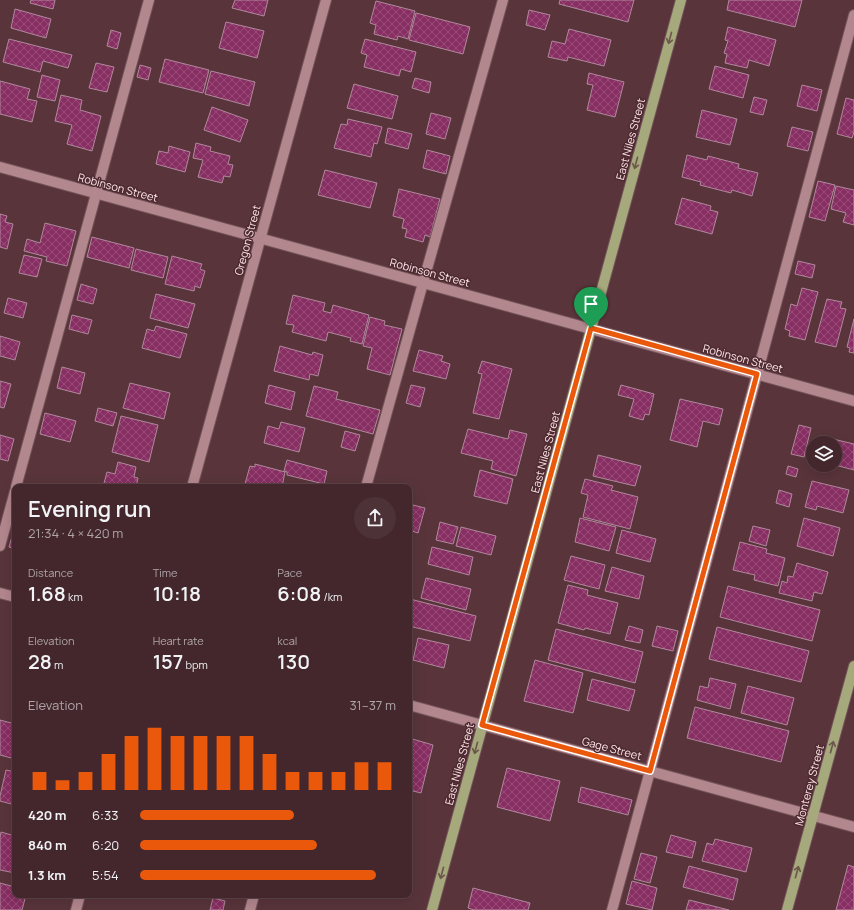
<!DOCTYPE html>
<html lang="en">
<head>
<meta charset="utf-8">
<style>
	:root { --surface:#43272c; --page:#4d3338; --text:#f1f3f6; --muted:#afa5a9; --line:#5b4448; --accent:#ea580c }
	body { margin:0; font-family:Manrope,sans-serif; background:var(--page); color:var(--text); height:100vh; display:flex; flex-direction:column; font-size:15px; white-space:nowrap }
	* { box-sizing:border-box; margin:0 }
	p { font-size:13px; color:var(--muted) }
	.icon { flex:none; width:22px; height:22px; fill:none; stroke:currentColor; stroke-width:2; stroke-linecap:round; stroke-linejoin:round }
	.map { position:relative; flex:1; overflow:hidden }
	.drawer { position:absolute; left:12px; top:484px; width:400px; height:414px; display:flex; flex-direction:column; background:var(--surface); border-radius:8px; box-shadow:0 4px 16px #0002,0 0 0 1px var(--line) }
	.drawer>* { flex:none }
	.buttons { position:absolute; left:806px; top:436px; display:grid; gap:8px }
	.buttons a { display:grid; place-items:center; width:36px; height:36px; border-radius:50%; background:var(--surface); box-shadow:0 4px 16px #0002,0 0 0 1px var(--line); font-size:20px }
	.pin { position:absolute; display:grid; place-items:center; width:34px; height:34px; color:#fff; margin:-41px -17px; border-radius:50% 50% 50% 0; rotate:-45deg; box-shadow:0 0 4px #0007 }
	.pin .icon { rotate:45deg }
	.round { display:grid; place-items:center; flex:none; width:42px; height:42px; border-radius:21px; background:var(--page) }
	.headline { display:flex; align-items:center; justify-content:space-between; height:68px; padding:0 16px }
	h1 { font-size:22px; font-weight:600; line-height:30px }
	.figures { display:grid; grid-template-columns:repeat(3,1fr); gap:6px; height:68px; padding:4px 16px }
	.figures div { display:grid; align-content:center }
	.figures b { font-size:20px; font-weight:600 }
	.figures small { font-size:11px; font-weight:400 }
	.figures p { font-size:11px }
	.chart { height:112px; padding:8px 16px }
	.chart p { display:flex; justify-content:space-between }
	.chart svg { width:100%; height:72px; margin-top:4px; stroke:var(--accent); stroke-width:6 }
	ul { padding:0 16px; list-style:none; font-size:13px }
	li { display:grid; grid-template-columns:64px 48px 1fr; align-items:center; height:30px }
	li i { height:10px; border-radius:5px; background:var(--accent) }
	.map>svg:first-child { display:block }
	.building { fill:url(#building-cross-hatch); stroke:#b0899c }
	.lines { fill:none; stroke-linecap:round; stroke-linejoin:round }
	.minor-casing { stroke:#735459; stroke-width:12 }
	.major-casing { stroke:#735459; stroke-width:12 }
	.minor { stroke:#b3878e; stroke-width:10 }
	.major { stroke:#a6a97c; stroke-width:10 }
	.oneway { stroke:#6d564b }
	.route-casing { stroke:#fff; stroke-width:8 }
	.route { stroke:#ea580c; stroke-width:5 }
	.labels { text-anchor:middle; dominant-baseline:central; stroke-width:3; stroke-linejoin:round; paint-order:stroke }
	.street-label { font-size:11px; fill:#fee5e8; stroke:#4e2a31 }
</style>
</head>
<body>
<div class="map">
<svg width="854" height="910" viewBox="0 0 854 910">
	<defs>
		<pattern id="building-cross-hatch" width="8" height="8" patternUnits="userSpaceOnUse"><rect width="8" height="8" fill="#872e62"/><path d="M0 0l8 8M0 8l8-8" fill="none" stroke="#994c78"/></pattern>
	</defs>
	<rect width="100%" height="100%" fill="#59343b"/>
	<g class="building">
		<path d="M31,0H55L53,9L30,3Z"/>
		<path d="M235,0H268L264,16L232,8Z"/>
		<path d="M560,0H634L628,22L559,4Z"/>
		<path d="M729,0H802L795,27L727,10Z"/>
		<path d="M376,1L415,11L408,39L398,36L397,40L374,34L376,25L370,23Z"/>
		<path d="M15,9L51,19L46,38L11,28Z"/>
		<path d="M529,10L550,15L545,30L526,25Z"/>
		<path d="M416,13L470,27L463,54L409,40Z"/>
		<path d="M226,22L264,31L257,58L219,48Z"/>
		<path d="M728,27L776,40L769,66L749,60L747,68L725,63L727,54L724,53L728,41L725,40Z"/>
		<path d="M569,29L611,40L604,66L568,57L567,61L548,57L552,41L565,44Z"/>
		<path d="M111,30L121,33L117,49L107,46Z"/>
		<path d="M9,39L72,55L68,68L43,61L40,72L3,62Z"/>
		<path d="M365,39L416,52L411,72L401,69L399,76L364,67L367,55L361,53Z"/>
		<path d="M165,59L209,70L203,93L159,82Z"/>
		<path d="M96,63L114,67L107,92L89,88Z"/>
		<path d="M140,65L151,68L148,80L137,77Z"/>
		<path d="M715,66L749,75L743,98L709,89Z"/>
		<path d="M211,71L255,82L249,106L205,94Z"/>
		<path d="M589,73L624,82L615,117L587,110L593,85L587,84Z"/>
		<path d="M42,75L60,80L55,101L37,97Z"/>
		<path d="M415,78L431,82L429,93L412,88Z"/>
		<path d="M0,81L30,89L27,99L37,101L32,122L0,114Z"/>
		<path d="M354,84L398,96L392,119L347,108Z"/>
		<path d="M802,85L822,90L817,111L797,106Z"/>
		<path d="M61,95L82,100L80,110L101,116L92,151L67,144L72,125L55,121Z"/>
		<path d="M754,97L767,100L763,115L750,112Z"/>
		<path d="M846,98L854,100V132L852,138L837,134Z"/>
		<path d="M212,107L248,120L240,142L204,130Z"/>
		<path d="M702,110L737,119L730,145L696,137Z"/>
		<path d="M431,113L451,118L445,139L426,134Z"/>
		<path d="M348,119L382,127L377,144L374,143L371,157L334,148L341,124L347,125Z"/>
		<path d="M792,127L813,132L808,151L787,146Z"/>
		<path d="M388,128L412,134L408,149L385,143Z"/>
		<path d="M196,143L211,147L210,151L230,156L228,164L233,165L230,177L224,176L222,183L198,177L203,160L193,158Z"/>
		<path d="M169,146L190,152L185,172L156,164L159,151L168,153Z"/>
		<path d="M427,150L450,156L446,174L423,168Z"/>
		<path d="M687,155L707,160L708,156L739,164L738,168L758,173L752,196L732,190L731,193L700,185L701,182L682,177Z"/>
		<path d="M325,170L377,183L370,208L318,195Z"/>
		<path d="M818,181L835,185L825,221L809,217Z"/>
		<path d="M836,186L854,190V225L843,222L846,213L831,209Z"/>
		<path d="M399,189L440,199L430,237L425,235L423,242L405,237L407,229L402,228L404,219L393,216Z"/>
		<path d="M682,198L711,206L710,210L718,212L712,234L675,224Z"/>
		<path d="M0,214L7,216L5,222L13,224L7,249L0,247Z"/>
		<path d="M45,223L76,231L67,266L46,261L47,257L24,251L27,239L40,243Z"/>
		<path d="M92,237L134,248L129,268L87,257Z"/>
		<path d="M136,249L168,257L163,278L131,270Z"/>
		<path d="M24,255L42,259L37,277L19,273Z"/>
		<path d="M172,256L202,264L200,269L205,271L200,288L195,286L194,291L165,284Z"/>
		<path d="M798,261L815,265L812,278L795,274Z"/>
		<path d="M81,284L97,289L93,304L77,300Z"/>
		<path d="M802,288L818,292L805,340L789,336L790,331L785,329L791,304L797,306Z"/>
		<path d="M156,294L195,304L188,328L150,318Z"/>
		<path d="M293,295L325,303L323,311L331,313L333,305L369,315L362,344L350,341L351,338L328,332L326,341L292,332L294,325L286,324Z"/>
		<path d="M8,298L27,303L23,318L4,313Z"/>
		<path d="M827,299L842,302L840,308L846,309L836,347L815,342Z"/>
		<path d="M72,315L92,320L88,334L69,329Z"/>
		<path d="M370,317L385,321L384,325L402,329L390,375L367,369L372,348L363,346Z"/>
		<path d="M854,319V353L849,352L850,348L847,347Z"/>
		<path d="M156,326L187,334L180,358L142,348L147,329L154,331Z"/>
		<path d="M0,336L20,342L15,360L0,356Z"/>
		<path d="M280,346L312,355L313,352L323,355L318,376L310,374L309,380L274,371Z"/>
		<path d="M419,350L443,356L441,361L450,364L446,379L413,371Z"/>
		<path d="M482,361L512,369L499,419L473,413L482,374L478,373Z"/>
		<path d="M62,367L85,373L80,394L57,388Z"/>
		<path d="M0,381L11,384L4,408L0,407Z"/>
		<path d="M130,383L170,393L164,419L123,408Z"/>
		<path d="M269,385L295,392L291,410L265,403Z"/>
		<path d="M411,385L425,388L420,407L406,403Z"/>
		<path d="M621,385L654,394L649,415L645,414L643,420L629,416L634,399L618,395Z"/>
		<path d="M314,386L338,392L336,399L380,410L373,434L306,416Z"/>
		<path d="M680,399L723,409L719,425L703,421L697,447L670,440Z"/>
		<path d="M98,408L117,413L113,426L95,421Z"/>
		<path d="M45,413L76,421L70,442L40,434Z"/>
		<path d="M121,416L158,425L149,462L112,452Z"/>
		<path d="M281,422L305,428L299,452L264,443L268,426L279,429Z"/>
		<path d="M799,425L811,428L804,457L791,454Z"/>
		<path d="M468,429L508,439L510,430L527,434L516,476L491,469L493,461L461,453Z"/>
		<path d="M345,431L360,435L355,451L341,447Z"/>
		<path d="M0,435L14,439L8,461L0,459Z"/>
		<path d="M820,436L854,444V470L835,465V443H818Z"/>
		<path d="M598,455L641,466L635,486L593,476Z"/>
		<path d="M287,460L327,471L324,484L287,475V472L284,471Z"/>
		<path d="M118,462L136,467L134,477L138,478L136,487H103L107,472L115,474Z"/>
		<path d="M255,464L285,472L282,487H250V486L245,484L250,466L255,467Z"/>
		<path d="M788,466L798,469L796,477L786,474Z"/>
		<path d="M480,470L513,479L507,504L474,496Z"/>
		<path d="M585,479L613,486L611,490L638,497L630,529L583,517L588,495L581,493Z"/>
		<path d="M812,481L849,490L843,513L817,506L816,510L805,507Z"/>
		<path d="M779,490L792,494L789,507L776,503Z"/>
		<path d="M409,504L425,508L418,533L409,530Z"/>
		<path d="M580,518L616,527L609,551L575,542Z"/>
		<path d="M804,518L840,528L833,556L797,546Z"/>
		<path d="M440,522L458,527L453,544L436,540Z"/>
		<path d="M15,526V549L9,547Z"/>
		<path d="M753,526L770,530L766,546L749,541Z"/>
		<path d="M461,527L496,536L491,555L456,546Z"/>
		<path d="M622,530L656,539L650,562L616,553Z"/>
		<path d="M740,542L767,549L766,553L785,558L778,586L754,580L755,575L733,570Z"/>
		<path d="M432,547L473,557L469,575L428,564Z"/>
		<path d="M571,556L605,565L599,589L564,580Z"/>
		<path d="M797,563L828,572L822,594L814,592L812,601L779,593L782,581L787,583L788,576L793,577Z"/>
		<path d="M612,567L644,576L639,599L605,591Z"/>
		<path d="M426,578L471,589L466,610L421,598Z"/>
		<path d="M568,585L588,590L587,595L618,603L610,634L585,628L584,630L558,623Z"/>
		<path d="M728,586L820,610L812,641L720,617Z"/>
		<path d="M410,599L476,616L470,641L409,626V604Z"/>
		<path d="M629,626L643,630L640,643L625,640Z"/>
		<path d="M657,626L678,631L673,651L652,646Z"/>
		<path d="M717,627L809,651L801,682L709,659Z"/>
		<path d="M556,629L643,652L635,683L548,660Z"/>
		<path d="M418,638L449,645L444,668L413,660Z"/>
		<path d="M535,660L583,673L573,713L524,701Z"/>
		<path d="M710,678L736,684L730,709L697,700L700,686L708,688Z"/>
		<path d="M592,679L635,690L629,711L587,700Z"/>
		<path d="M748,686L794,698L787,725L741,713Z"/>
		<path d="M695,707L789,731L781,762L687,738Z"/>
		<path d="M0,720L15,724V759L0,755Z"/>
		<path d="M409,738L433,745L421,793L409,790Z"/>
		<path d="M507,768L560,781L550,821L497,807Z"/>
		<path d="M6,770L15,772V805L0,801V796Z"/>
		<path d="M581,787L632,800L628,815L578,802Z"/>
		<path d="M1,832L15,836V873L0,870V838Z"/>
		<path d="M671,835L696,842L692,858L666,852Z"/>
		<path d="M715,839L752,848L746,872L702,861L707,843L713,845Z"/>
		<path d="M641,853L657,857L650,883L634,879Z"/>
		<path d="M848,865L854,867V910H836Z"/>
		<path d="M689,866L738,879L733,900L683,887Z"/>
		<path d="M632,881L657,888L652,910L626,904Z"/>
		<path d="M0,883L15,887V895H26L22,910H0Z"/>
		<path d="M473,888L530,903L528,910H474L468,908Z"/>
		<path d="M213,898L225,901L223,910H210Z"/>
		<path d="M689,900L729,910H686Z"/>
	</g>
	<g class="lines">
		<g class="minor-casing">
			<g id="minor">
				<path d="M0,167L854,401"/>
				<path d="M16,487L149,0"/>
				<path d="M192,487L326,0"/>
				<path d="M366,487L423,283L503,0"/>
				<path d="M0,546L15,491"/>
				<path d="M0,593L15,597"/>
				<path d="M409,705L854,827"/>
				<path d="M76,910L80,895"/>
				<path d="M250,910L254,895"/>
				<path d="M612,910L650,771L854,15"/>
			</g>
		</g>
		<g class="major-casing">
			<g id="major">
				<path d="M432,910L681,0"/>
				<path d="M787,910L854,666"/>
			</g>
		</g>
		<use href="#minor" class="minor"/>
		<use href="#major" class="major"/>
	</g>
	<defs><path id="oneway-shaft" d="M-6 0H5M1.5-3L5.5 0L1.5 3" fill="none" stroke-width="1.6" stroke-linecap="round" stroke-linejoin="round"/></defs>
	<g class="oneway">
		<use href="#oneway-shaft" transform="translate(670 38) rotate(105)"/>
		<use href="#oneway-shaft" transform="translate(636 163) rotate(105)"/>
		<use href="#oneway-shaft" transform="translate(832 747) rotate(-75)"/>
		<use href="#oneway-shaft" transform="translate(476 748) rotate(105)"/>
		<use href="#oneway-shaft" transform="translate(797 872) rotate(-75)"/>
		<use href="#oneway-shaft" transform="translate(442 873) rotate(105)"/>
	</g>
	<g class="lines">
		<g class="route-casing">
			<path id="route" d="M591,328L757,374L650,771L482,725Z"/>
		</g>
		<use href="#route" class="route"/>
	</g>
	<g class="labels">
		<g class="street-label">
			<text transform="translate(630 139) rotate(-75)">East Niles Street</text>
			<text transform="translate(118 187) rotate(15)">Robinson Street</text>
			<text transform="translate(247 240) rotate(-75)">Oregon Street</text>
			<text transform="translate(430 272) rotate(15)">Robinson Street</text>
			<text transform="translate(743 358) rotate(15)">Robinson Street</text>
			<text transform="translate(545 452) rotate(-75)">East Niles Street</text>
			<text transform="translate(612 748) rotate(15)">Gage Street</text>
			<text transform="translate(459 764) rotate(-75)">East Niles Street</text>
			<text transform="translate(809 785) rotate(-75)">Monterey Street</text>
		</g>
	</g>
</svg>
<div class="buttons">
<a><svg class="icon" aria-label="layers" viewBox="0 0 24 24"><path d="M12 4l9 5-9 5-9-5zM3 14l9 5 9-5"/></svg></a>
</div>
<div class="pin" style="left:591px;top:328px;background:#1e9e55"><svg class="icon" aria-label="arrive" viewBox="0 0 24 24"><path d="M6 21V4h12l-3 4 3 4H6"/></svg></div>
<section class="drawer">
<div class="headline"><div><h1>Evening run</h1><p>21:34 · 4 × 420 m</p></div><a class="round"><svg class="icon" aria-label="share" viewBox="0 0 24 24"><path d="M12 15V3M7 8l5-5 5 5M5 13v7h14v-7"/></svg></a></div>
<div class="figures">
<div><p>Distance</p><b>1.68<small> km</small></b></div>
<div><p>Time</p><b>10:18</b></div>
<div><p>Pace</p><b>6:08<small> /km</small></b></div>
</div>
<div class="figures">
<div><p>Elevation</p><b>28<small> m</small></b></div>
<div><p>Heart rate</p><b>157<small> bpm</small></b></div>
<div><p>kcal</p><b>130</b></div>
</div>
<div class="chart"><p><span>Elevation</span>31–37 m</p>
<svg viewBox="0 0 160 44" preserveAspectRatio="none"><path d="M5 44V33M15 44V38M25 44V33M35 44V22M45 44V11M55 44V6M65 44V11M75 44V11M85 44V11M95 44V11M105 44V22M115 44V33M125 44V33M135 44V33M145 44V27M155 44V27"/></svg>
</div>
<ul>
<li><b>420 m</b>6:33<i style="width:60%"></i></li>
<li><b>840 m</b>6:20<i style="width:69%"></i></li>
<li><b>1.3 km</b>5:54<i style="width:92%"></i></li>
</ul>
</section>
</div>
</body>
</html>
